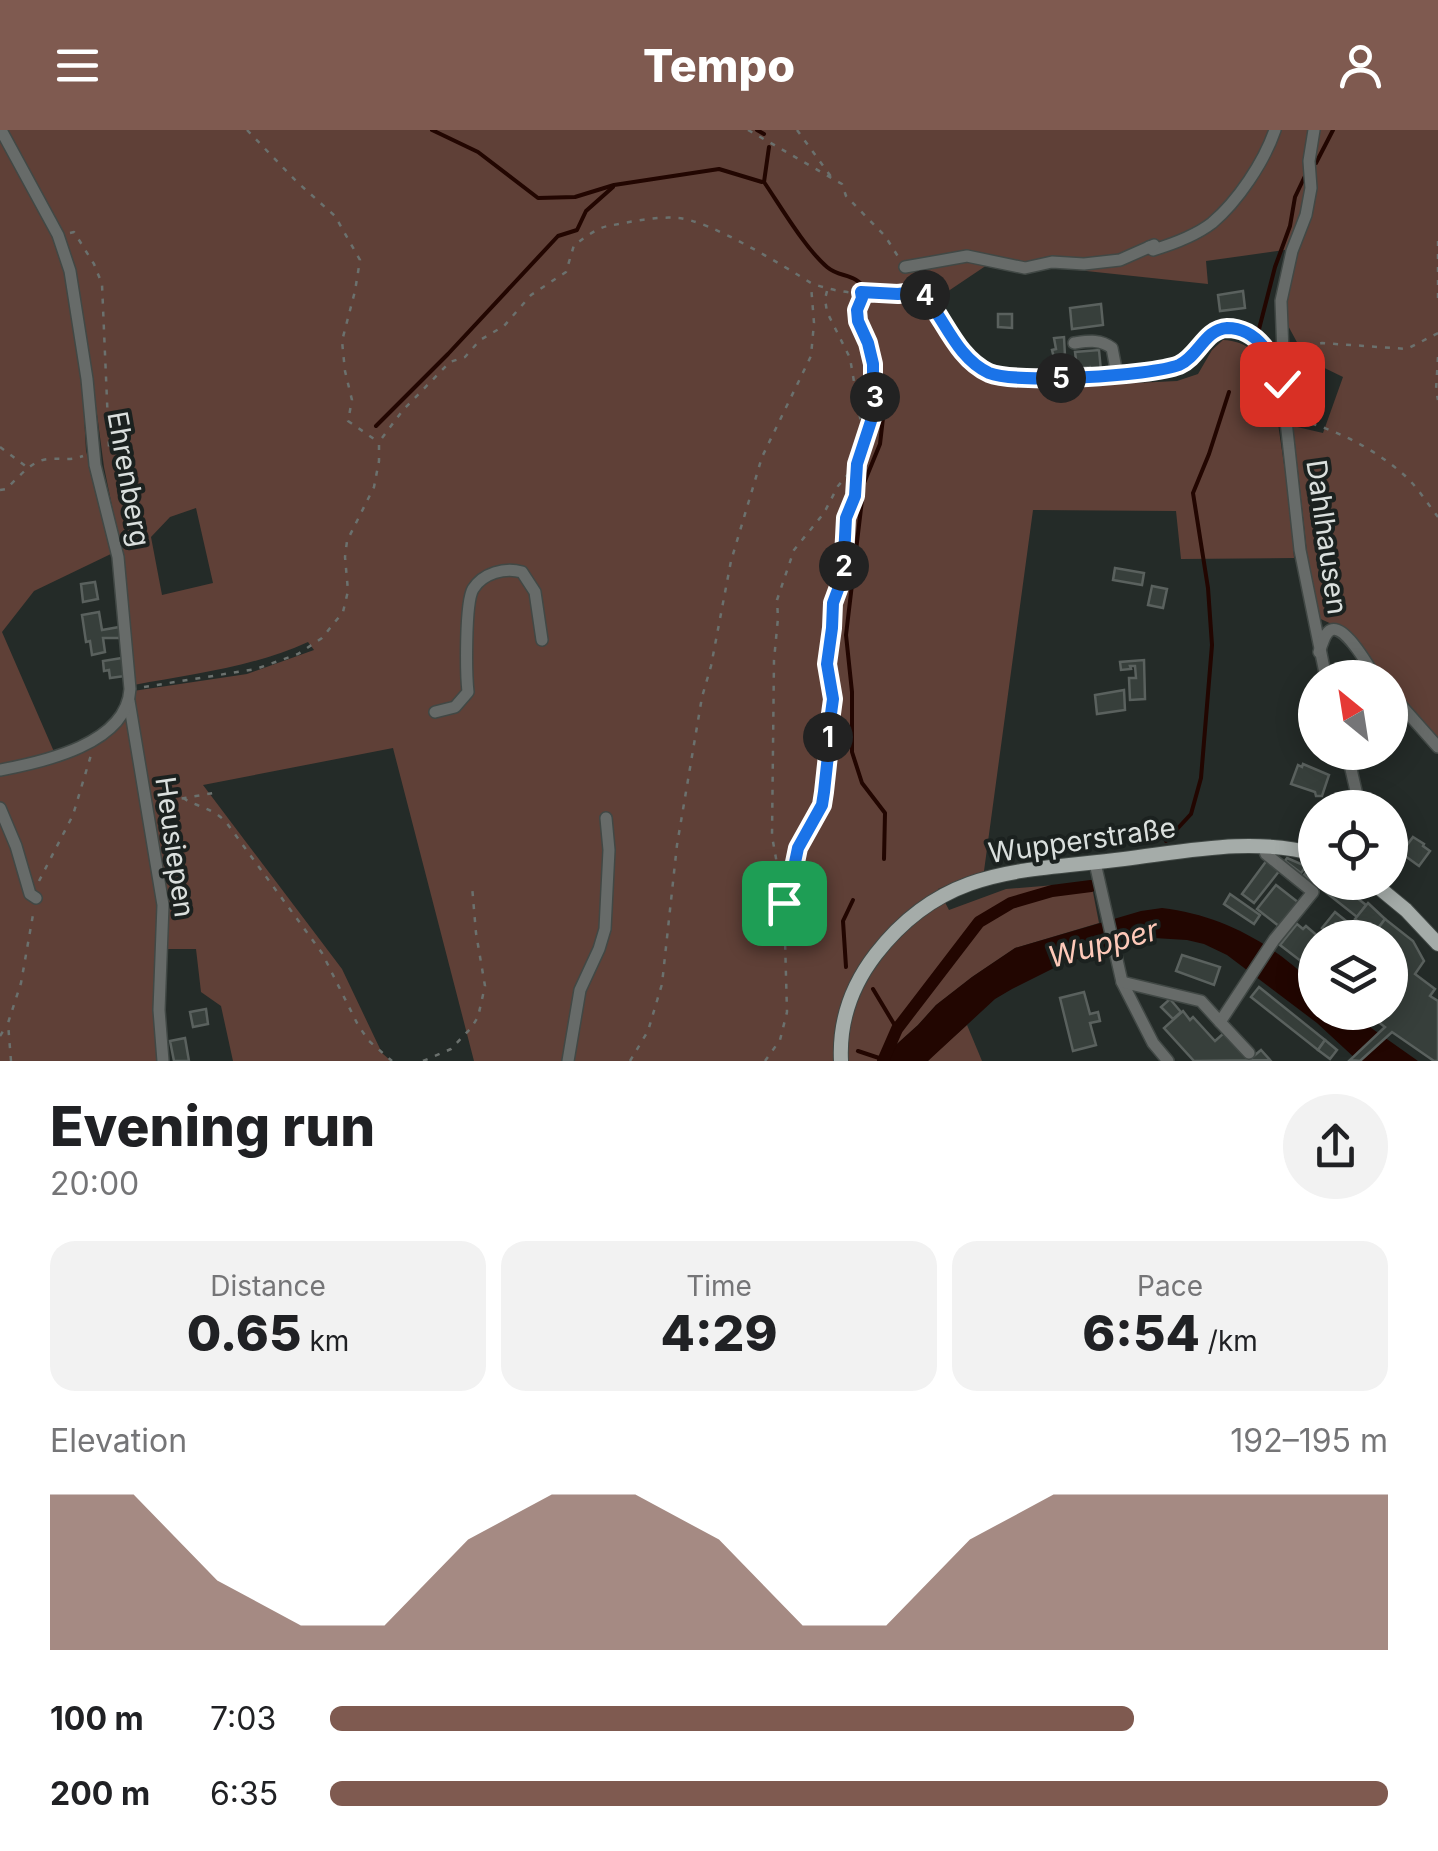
<!DOCTYPE html>
<html lang="en">
<head>
<meta charset="utf-8">
<style>
	:root { --surface:#fff; --page:#f2f2f2; --text:#202124; --muted:#757577; --accent:#7f5a50 }
	body { margin:0; font-family:Inter,sans-serif; background:var(--page); color:var(--text); height:100vh; display:flex; flex-direction:column; font-size:38px; white-space:nowrap }
	* { box-sizing:border-box; margin:0 }
	p { font-size:32px; color:var(--muted) }
	.icon { flex:none; width:55px; height:55px; fill:none; stroke:currentColor; stroke-width:2; stroke-linecap:round; stroke-linejoin:round }
	.map { position:relative; height:931px; overflow:hidden }
	.sheet { display:flex; flex-direction:column; background:var(--surface); flex:1 }
	.sheet>* { flex:none }
	.needle { width:65px; rotate:330deg }
	.buttons { position:absolute; left:1298px; top:530px; display:grid; gap:20px }
	.buttons a { display:grid; place-items:center; width:110px; height:110px; border-radius:50%; background:var(--surface); box-shadow:0 5px 25px #0003; font-size:50px }
	.pin { position:absolute; display:grid; place-items:center; width:85px; height:85px; color:#fff; margin:-42px; border-radius:20px; box-shadow:0 5px 15px #0006 }
	.km { position:absolute; width:50px; height:50px; margin:-25px; border-radius:50%; background:#222; color:#fff; font-size:28px; line-height:50px; text-align:center }
	.round { display:grid; place-items:center; flex:none; width:105px; height:105px; border-radius:52px; background:var(--page) }
	.head { display:flex; align-items:center; justify-content:space-between; height:170px; padding:0 50px }
	h1 { font-size:55px; font-weight:800; line-height:75px }
	.figures { display:grid; grid-template-columns:repeat(3,1fr); gap:15px; height:170px; padding:10px 50px }
	.figures div { display:grid; align-content:center; border-radius:25px; background:var(--page); text-align:center }
	.figures b { font-size:50px; font-weight:800 }
	.figures small { font-size:28px; font-weight:400 }
	.figures p { font-size:28px }
	.chart { height:280px; padding:20px 50px }
	.chart p { display:flex; justify-content:space-between }
	.chart svg { width:100%; height:180px; margin-top:10px; fill:var(--accent); opacity:.7 }
	ul { padding:0 50px; list-style:none; font-size:32px }
	li { display:grid; grid-template-columns:160px 120px 1fr; align-items:center; height:75px }
	li i { height:25px; border-radius:12px; background:var(--accent) }
	header { display:flex; justify-content:space-between; align-items:center; height:130px; padding:0 50px; background:var(--accent); color:#fff; font-size:45px; font-weight:800 }
	.map>svg:first-child { display:block }
	.green { fill:#5f4037; fill-rule:evenodd }
	.water { fill:#220601 }
	.lines { fill:none; stroke-linecap:round; stroke-linejoin:round }
	.stream { stroke:#220601; stroke-width:4 }
	.canal { stroke:#220601; stroke-width:12 }
	.building { fill:#373f3b; stroke:#5a615e; stroke-width:2.5 }
	.minor-casing { stroke:#414845; stroke-width:14 }
	.major-casing { stroke:#414845; stroke-width:16 }
	.path { stroke:#6b716e; stroke-width:2.5; stroke-dasharray:5 8; stroke-linecap:butt }
	.minor { stroke:#676b69; stroke-width:11 }
	.major { stroke:#a5aca9; stroke-width:14 }
	.route-casing { stroke:#fff; stroke-width:20 }
	.route { stroke:#1a73e8; stroke-width:12 }
	.labels { text-anchor:middle; dominant-baseline:central; stroke-width:8; stroke-linejoin:round; paint-order:stroke }
	.street-label { font-size:28px; fill:#dadfdd; stroke:#1b211f }
	.water-label { font-size:30px; font-style:italic; fill:#fec9b9; stroke:#1b211f }
</style>
</head>
<body>
<header><svg class="icon" aria-label="menu" viewBox="0 0 24 24"><path d="M4 6h16M4 12h16M4 18h16"/></svg>Tempo<svg class="icon" aria-label="person" viewBox="0 0 24 24"><circle cx="12" cy="8" r="4"/><path d="M4 21q1-7 8-7t8 7"/></svg></header>
<div class="map">
<svg width="1438" height="931" viewBox="0 0 1438 931">
	<rect width="100%" height="100%" fill="#242b28"/>
	<g class="green">
		<path d="M0,0H1438V616L1390,562V548L1378,547L1345,500L1314,486L1293,296L1323,303L1343,247L1306,229L1285,190L1286,145L1292,119L1206,131L1208,154L993,131L929,174C949,203 970,248 1012,246L1013,251H1052V257L1177,251L1198,244L1212,220L1223,210C1248,211 1260,225 1271,246L1291,382L1294,428L1181,429L1176,381L1033,380L984,741L938,759L949,780L1006,759L1091,752L1099,793L1015,818L972,847L936,875L918,895L878,931H474L393,618L203,655L342,839L382,923L391,931H233L221,876L201,862L196,819H163L160,874L165,931H0V642C43,639 107,614 128,575H131L133,561L247,544L314,520L308,512C253,537 193,544 134,555L121,420L104,337L95,269L83,266L86,321L115,422L34,461L2,502L55,624L0,634ZM196,378L213,453L162,465L151,407L170,387Z"/>
		<path d="M967,895L982,931H928L932,926Z"/>
	</g>
	<path class="water" d="M1162,778C1222,785 1272,813 1315,855V882L1350,883L1418,931H1358L1317,893L1227,825L1204,814L1187,810L1154,808L1066,832L1012,859L995,869L928,931H878L918,895L936,875L972,847L1015,818L1141,781Z"/>
	<g class="lines">
		<g class="stream">
			<path d="M432,0L478,22L538,68L575,67L614,55L719,39L762,52"/>
			<path d="M757,0L764,4"/>
			<path d="M769,17L764,52C781,77 805,118 827,137C841,149 854,141 868,162L863,182L881,245L884,279L880,314L864,353L846,505L852,562V622L862,653L885,683L884,729"/>
			<path d="M1316,33L1333,0"/>
			<path d="M1258,203L1275,137L1290,96L1295,67L1305,46"/>
			<path d="M376,296L448,224L558,106L577,100L586,81L613,57"/>
			<path d="M1166,711L1191,684L1201,648L1212,515L1208,458L1193,363L1209,324L1229,262"/>
			<path d="M846,837L843,791L853,770"/>
			<path d="M873,859L897,899"/>
			<path d="M858,921L882,929"/>
		</g>
		<path class="canal" d="M883,931L897,899L979,792L1011,773L1052,761L1091,756"/>
	</g>
	<g class="building">
		<path d="M1243,161L1245,178L1220,181L1218,165Z"/>
		<path d="M1101,174L1103,195L1072,199L1070,178Z"/>
		<path d="M998,184H1012V198L998,197Z"/>
		<path d="M1064,207L1065,226L1054,228L1052,220L1056,219L1054,208Z"/>
		<path d="M1099,220L1101,241L1091,242L1090,237L1077,238L1075,222Z"/>
		<path d="M1304,251L1317,266L1306,277L1292,262Z"/>
		<path d="M1115,438L1144,443L1142,455L1113,450Z"/>
		<path d="M95,452L98,469L83,472L81,454Z"/>
		<path d="M1152,456L1167,459L1163,478L1148,475Z"/>
		<path d="M99,482L102,500L119,497L120,508H103L105,522L92,525L90,511L86,512L82,485Z"/>
		<path d="M122,528L125,546L110,548L109,540L104,541L103,531Z"/>
		<path d="M1144,530L1145,569L1130,570L1129,548H1136L1135,536H1130L1131,539L1121,540L1120,532Z"/>
		<path d="M1124,560L1125,580L1097,584L1095,565Z"/>
		<path d="M1303,634L1329,645L1322,666H1316L1315,662L1291,654L1298,635L1302,637Z"/>
		<path d="M1413,707L1424,714L1423,716L1430,721L1419,736L1401,723Z"/>
		<path d="M1287,728L1310,738L1313,733L1315,752H1337L1366,775L1357,787L1304,745L1307,741L1304,739L1301,743L1285,731Z"/>
		<path d="M1267,730L1280,740L1254,773L1242,764Z"/>
		<path d="M1276,755L1299,773L1280,797L1257,779Z"/>
		<path d="M1230,764L1260,785L1254,794L1224,774Z"/>
		<path d="M1368,773L1385,789L1371,808L1361,803L1365,797L1355,789Z"/>
		<path d="M1335,782L1361,803L1367,808H1323L1327,802L1322,798Z"/>
		<path d="M1385,789L1413,811L1424,831L1415,844L1435,859L1430,866L1438,871V931H1434L1392,902L1360,931L1350,930L1385,897L1365,882H1390V808H1371Z"/>
		<path d="M1297,794L1303,799L1306,796L1320,808H1315V849L1303,839L1306,835L1280,815Z"/>
		<path d="M1182,825L1220,837L1214,855L1176,841Z"/>
		<path d="M1259,857L1325,910L1318,920L1251,867Z"/>
		<path d="M1084,862L1090,884L1098,882L1100,891L1090,893L1096,915L1073,921L1060,868Z"/>
		<path d="M1170,869L1181,882L1173,889L1161,877Z"/>
		<path d="M206,879L208,894L193,897L190,882Z"/>
		<path d="M1183,881L1190,890L1193,887L1215,911L1224,903L1249,930L1261,920L1270,930L1194,931L1164,898Z"/>
		<path d="M185,908L189,931H174L170,911Z"/>
		<path d="M1325,910L1337,920L1330,929L1318,920Z"/>
	</g>
	<g class="lines">
		<g class="minor-casing">
			<g id="minor">
				<path d="M1149,117L1153,120C1173,114 1195,106 1212,93C1238,71 1264,32 1275,0"/>
				<path d="M905,137L967,126L1025,138L1052,132L1084,134L1120,130L1154,115"/>
				<path d="M1074,213C1089,211 1100,209 1112,218L1117,244"/>
				<path d="M1283,224L1281,171L1292,121L1306,85L1311,58L1309,31L1314,0"/>
				<path d="M1012,246C1036,253 1156,245 1180,235C1195,228 1199,212 1213,204C1246,182 1275,227 1282,254L1300,420L1326,548"/>
				<path d="M1319,522C1322,516 1324,503 1331,500C1345,494 1369,537 1376,548"/>
				<path d="M1390,563L1438,617"/>
				<path d="M129,571L163,775L159,880L163,931"/>
				<path d="M435,582L455,577L468,562C466,544 465,473 473,459C483,443 505,437 522,442L535,462L542,510"/>
				<path d="M1347,622L1360,678"/>
				<path d="M0,640C43,632 127,614 130,559L118,427L95,335L87,249L70,141L58,105L1,0"/>
				<path d="M0,678L16,716L30,764L36,768"/>
				<path d="M1390,704L1398,711"/>
				<path d="M1095,733L1122,852L1153,913L1168,931"/>
				<path d="M1122,852L1201,871L1220,892L1274,810L1313,762L1266,724L1263,716"/>
				<path d="M1220,892L1249,923"/>
				<path d="M568,931L580,860L599,819L605,799L609,720L606,688"/>
			</g>
		</g>
		<g class="major-casing">
			<g id="major">
				<path d="M1372,752L1406,780L1438,814"/>
				<path d="M841,931C839,891 852,855 876,824C945,735 1023,742 1124,729C1188,721 1252,707 1315,724"/>
			</g>
		</g>
		<g class="path">
			<path d="M247,0L296,51L335,86L360,130L355,161L342,211L345,241L352,270L348,291L377,311"/>
			<path d="M748,0L842,54L846,66L885,106L899,128"/>
			<path d="M797,0L832,48"/>
			<path d="M70,103L74,102L94,134L102,154L109,317L104,319"/>
			<path d="M1438,111V176"/>
			<path d="M912,147C919,158 929,168 936,179C954,205 966,240 1001,246"/>
			<path d="M827,161L825,169L827,182L850,228L864,311"/>
			<path d="M1295,220L1322,213L1407,219L1438,203"/>
			<path d="M1438,227L1436,260L1438,270"/>
			<path d="M1299,290C1337,300 1373,318 1403,344C1416,355 1427,373 1438,387"/>
			<path d="M0,317L28,338"/>
			<path d="M0,360L6,359C18,348 32,330 48,329C61,328 70,331 83,326"/>
			<path d="M144,557L256,539L298,524L322,508L343,482L348,461L345,427L347,411L374,357L379,331V312L403,280L450,232L465,227L480,210L504,196L531,165L566,142L574,115C585,108 596,98 608,96C630,92 655,86 678,88C709,90 782,135 811,153C844,166 885,166 921,161"/>
			<path d="M183,668C199,678 211,677 226,692L322,823L358,895L369,911L392,931"/>
			<path d="M156,673L213,663"/>
			<path d="M39,751L73,685L91,625"/>
			<path d="M784,773L789,766L799,718L821,675L825,662L829,615L827,606L833,569L827,534L832,498L833,473L843,446L845,388L855,366L857,333L873,285L875,268L871,221L857,191V180L861,168V162"/>
			<path d="M0,906L7,895"/>
			<path d="M11,931L8,893L21,853L34,779"/>
			<path d="M423,931L451,919L471,898L478,887L485,856L476,803L472,756"/>
			<path d="M630,931L648,901L662,854L677,715L702,567L711,536L731,431L762,327L811,226L814,193L811,155"/>
			<path d="M765,931L780,910L787,882L784,773L772,706L774,530L778,488L777,470L794,420L824,383L838,356L857,334"/>
		</g>
		<use href="#minor" class="minor"/>
		<use href="#major" class="major"/>
	</g>
	<g class="lines">
		<g class="route-casing">
			<path id="route" d="M784,773L788,766L798,718L822,675L824,662L829,616L828,606L833,569L827,534L832,498L833,473L843,446L846,388L855,366L857,334L873,285V234L868,213L858,191L857,180L862,168L861,162L898,164L921,161C944,187 956,228 989,243C1016,254 1151,246 1179,235C1198,227 1205,199 1227,198C1258,198 1275,229 1282,254"/>
		</g>
		<use href="#route" class="route"/>
	</g>
	<g class="labels">
		<g class="street-label">
			<text transform="translate(129 349) rotate(80)">Ehrenberg</text>
			<text transform="translate(1327 407) rotate(82)">Dahlhausen</text>
			<text transform="translate(1082 710) rotate(-8)">Wupperstraße</text>
			<text transform="translate(175 717) rotate(82)">Heusiepen</text>
		</g>
		<g class="water-label">
			<text transform="translate(1103 813) rotate(-15)">Wupper</text>
		</g>
	</g>
</svg>
<div class="buttons">
<a><svg class="needle" viewBox="-14 -14 28 28"><path d="M0-13l5 13h-10z" fill="#e53935"/><path d="M0 13l5-13h-10z" fill="#757577"/></svg></a>
<a><svg class="icon" aria-label="locate" viewBox="0 0 24 24"><circle cx="12" cy="12" r="6"/><path d="M12 2v4M12 18v4M2 12h4M18 12h4"/></svg></a>
<a><svg class="icon" aria-label="layers" viewBox="0 0 24 24"><path d="M12 4l9 5-9 5-9-5zM3 14l9 5 9-5"/></svg></a>
</div>
<div class="pin" style="left:784px;top:773px;background:#1e9e55"><svg class="icon" aria-label="arrive" viewBox="0 0 24 24"><path d="M6 21V4h12l-3 4 3 4H6"/></svg></div>
<div class="pin" style="left:1282px;top:254px;background:#d93025"><svg class="icon" aria-label="check" viewBox="0 0 24 24"><path d="M5 12l5 5 9-10"/></svg></div>
<b class="km" style="left:828px;top:607px">1</b>
<b class="km" style="left:844px;top:436px">2</b>
<b class="km" style="left:875px;top:267px">3</b>
<b class="km" style="left:925px;top:165px">4</b>
<b class="km" style="left:1061px;top:248px">5</b>
</div>
<section class="sheet">
<div class="head"><div><h1>Evening run</h1><p>20:00</p></div><a class="round"><svg class="icon" aria-label="share" viewBox="0 0 24 24"><path d="M12 15V3M7 8l5-5 5 5M5 13v7h14v-7"/></svg></a></div>
<div class="figures">
<div><p>Distance</p><b>0.65<small> km</small></b></div>
<div><p>Time</p><b>4:29</b></div>
<div><p>Pace</p><b>6:54<small> /km</small></b></div>
</div>
<div class="chart"><p><span>Elevation</span>192–195 m</p>
<svg viewBox="0 0 160 44" preserveAspectRatio="none"><path d="M0 44V6L10 6L20 27L30 38L40 38L50 17L60 6L70 6L80 17L90 38L100 38L110 17L120 6L130 6L140 6L150 6L160 6V44z"/></svg>
</div>
<ul>
<li><b>100 m</b>7:03<i style="width:76%"></i></li>
<li><b>200 m</b>6:35<i style="width:100%"></i></li>
</ul>
</section>
</body>
</html>
